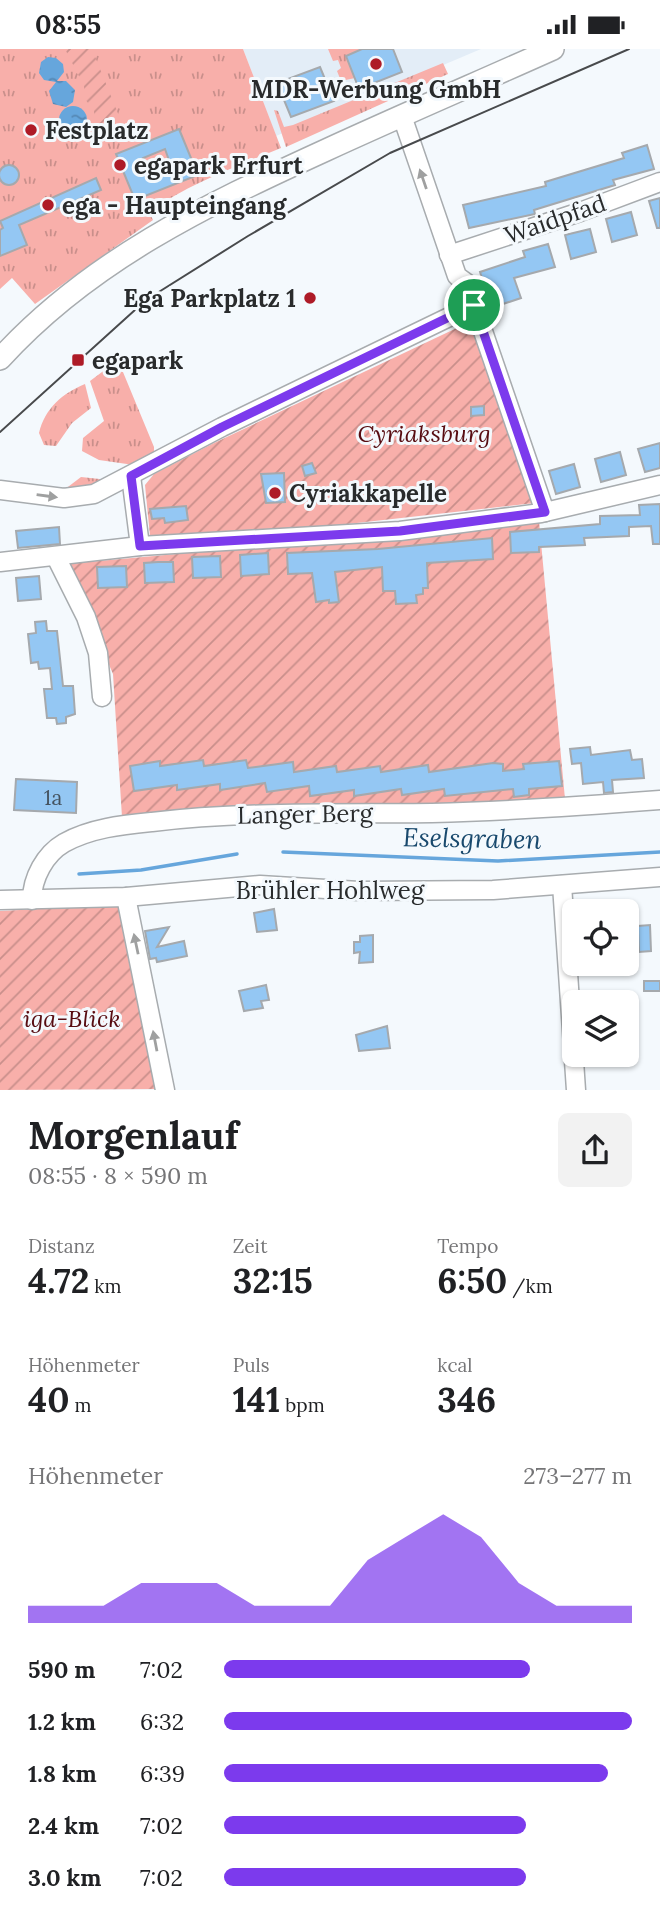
<!DOCTYPE html>
<html lang="de">
<head>
<meta charset="utf-8">
<style>
	:root { --surface:#fff; --page:#f2f2f2; --text:#202124; --muted:#757577; --accent:#7c3aed }
	body { margin:0; font-family:Lora,serif; background:var(--page); color:var(--text); height:100vh; display:flex; flex-direction:column; font-size:26px; white-space:nowrap }
	* { box-sizing:border-box; margin:0 }
	p { font-size:23px; color:var(--muted) }
	.icon { flex:none; width:38px; height:38px; fill:none; stroke:currentColor; stroke-width:2; stroke-linecap:round; stroke-linejoin:round }
	.map { position:relative; height:1041px; overflow:hidden }
	.sheet { display:flex; flex-direction:column; background:var(--surface); flex:1 }
	.sheet>* { flex:none }
	.tools { position:absolute; left:562px; top:850px; display:grid; gap:14px }
	.tools a { display:grid; place-items:center; width:77px; height:77px; border-radius:10px; background:var(--surface); box-shadow:0 2px 5px #0004; font-size:35px }
	.pin { position:absolute; display:grid; place-items:center; width:60px; height:60px; color:#fff; margin:-30px; border:4px solid #fff; border-radius:50%; box-shadow:0 2px 7px #0007 }
	.round { display:grid; place-items:center; flex:none; width:74px; height:74px; border-radius:10px; background:var(--page) }
	.headline { display:flex; align-items:center; justify-content:space-between; height:119px; padding:0 28px }
	h1 { font-size:38px; font-weight:700; line-height:52px }
	.figures { display:grid; grid-template-columns:repeat(3,1fr); gap:10px; height:119px; padding:7px 28px }
	.figures div { display:grid; align-content:center }
	.figures b { font-size:35px; font-weight:700 }
	.figures small { font-size:19px; font-weight:400 }
	.figures p { font-size:19px }
	.chart { height:196px; padding:14px 28px }
	.chart p { display:flex; justify-content:space-between }
	.chart svg { width:100%; height:126px; margin-top:7px; fill:var(--accent); opacity:.7 }
	ul { padding:0 28px; list-style:none; font-size:23px }
	li { display:grid; grid-template-columns:112px 84px 1fr; align-items:center; height:52px }
	li i { height:18px; border-radius:9px; background:var(--accent) }
	.status { display:flex; justify-content:space-between; align-items:center; height:49px; padding:0 35px; background:var(--surface); direction:ltr }
	.status svg { height:19px; fill:currentColor }
	.map>svg:first-child { display:block }
	.built { fill:#e3edf7 }
	.grass { fill:url(#grass-tufts) }
	.garden { fill:url(#garden-furrows) }
	.water { fill:url(#water-ripples) }
	.lines { fill:none; stroke-linecap:round; stroke-linejoin:round }
	.stream { stroke:#66a6dc; stroke-width:3.5 }
	.building { fill:#94c7f3; stroke:#a5a9ad; stroke-width:2; fill-rule:evenodd }
	.minor-casing { stroke:#a8acaf; stroke-width:21 }
	.major-casing { stroke:#a8acaf; stroke-width:24 }
	.minor { stroke:#fff; stroke-width:18 }
	.major { stroke:#fff; stroke-width:21 }
	.tram { stroke:#484a4c; stroke-width:2 }
	.oneway { fill:#9fa0a0 }
	.route-casing { stroke:#fff; stroke-width:14 }
	.route { stroke:#7c3aed; stroke-width:9 }
	.poi-dot { fill:#ae1b27; stroke:#f4f9fd; stroke-width:2.5 }
	.labels { text-anchor:middle; dominant-baseline:central; stroke-width:6; stroke-linejoin:round; paint-order:stroke }
	.number-label { font-size:21px; fill:#44525e }
	.poi-label { font-size:24px; font-weight:bold; fill:#292b2c; stroke:#f4f9fd; text-anchor:start }
	.street-label { font-size:24px; fill:#292b2c; stroke:#f4f9fd }
	.park-label { font-size:24px; font-style:italic; fill:#570c11; stroke:#f4f9fd }
	.water-label { font-size:26px; font-style:italic; fill:#19496d; stroke:#f4f9fd }
</style>
</head>
<body>
<div class="status"><b>08:55</b><svg viewBox="0 0 49 12"><path d="M0 12V9h3v3zM5 12V6h3v6zM10 12V3h3v9zM15 12V0h3v12zM26 1h20v11H26zM47 4h2v5h-2z"/></svg></div>
<div class="map">
<svg width="660" height="1041" viewBox="0 0 660 1041">
	<defs>
		<pattern id="grass-tufts" width="24" height="20" patternUnits="userSpaceOnUse" patternTransform="scale(1.75)"><rect width="24" height="20" fill="#f8afaa"/><path d="M3 7l-1-3M5 7V3M7 7l1-3M15 17l-1-3M17 17v-4M19 17l1-3" fill="none" stroke="#c98f8b"/></pattern>
		<pattern id="garden-furrows" width="10" height="10" patternUnits="userSpaceOnUse" patternTransform="scale(1.75)"><rect width="10" height="10" fill="#f8afaa"/><path d="M-1 1l2-2M0 10L10 0M9 11l2-2" fill="none" stroke="#c98f8b"/></pattern>
		<pattern id="water-ripples" width="26" height="14" patternUnits="userSpaceOnUse" patternTransform="scale(1.75)"><rect width="26" height="14" fill="#66a6dc"/><path d="M2 4q2-2 4 0t4 0M15 11q2-2 4 0t4 0" fill="none" stroke="#5487b3"/></pattern>
	</defs>
	<rect width="100%" height="100%" fill="#f4f9fd"/>
	<path class="built" d="M243,0H481L276,87Z"/>
	<g class="grass">
		<path d="M0,0H243L281,99C235,118 190,134 149,163L153,171L35,255L12,229L0,240Z"/>
		<path d="M328,0H362L346,7L355,29L341,32L337,22L341,19L338,11L333,12Z"/>
		<path d="M443,14L448,25L286,98L274,61L278,62L284,78L293,76Z"/>
		<path d="M118,311L154,398V405L134,416L99,411L82,402L83,389L104,372L90,332Z"/>
		<path d="M85,335L91,359L72,374L56,397L44,396L39,384C45,359 63,344 85,335Z"/>
		<path d="M81,428L109,431L92,439L60,444Z"/>
	</g>
	<g class="garden">
		<path d="M65,0H92L119,67L95,77L94,62L85,50L84,37Z"/>
		<path d="M461,277H471L477,283L535,454L321,478L150,487L145,436L154,425L212,395Z"/>
		<path d="M539,472L565,750L435,756H257L122,768L113,625L66,515Z"/>
		<path d="M117,856L124,862L161,1040L0,1041V862Z"/>
	</g>
	<g class="water">
		<path d="M48,8L56,9L63,15L64,23L57,32H66L75,41L73,53L66,58L53,55L49,42L56,33L44,31L39,24L41,13Z"/>
		<circle cx="73" cy="71" r="14"/>
	</g>
	<g class="lines">
		<g class="stream">
			<path d="M283,803L498,812L660,803"/>
			<path d="M79,825L141,821L237,805"/>
		</g>
	</g>
	<g class="building">
		<path d="M362,0H393L402,23L359,40L346,7Z"/>
		<path d="M320,18L334,52L291,68L277,34Z"/>
		<path d="M179,80L198,126L135,151L116,105ZM165,100L172,120L151,129L143,109Z"/>
		<path d="M647,96L654,120L613,131L615,136L534,161L535,165L469,179L463,156L546,137L545,133L624,109L622,104Z"/>
		<circle cx="9" cy="126" r="10"/>
		<path d="M96,129L101,141L19,176L27,196L0,207V181L3,179L0,172Z"/>
		<path d="M660,149V179H657L649,152Z"/>
		<path d="M631,163L637,186L612,193L606,170Z"/>
		<path d="M590,180L596,203L571,210L565,186Z"/>
		<path d="M548,195L555,218L514,229L521,249L491,259L480,223L525,208L523,202Z"/>
		<path d="M484,357V366L471,367V358Z"/>
		<path d="M660,394V419L645,423L638,400Z"/>
		<path d="M620,403L626,426L601,433L595,410Z"/>
		<path d="M312,414L316,424L305,427L302,417Z"/>
		<path d="M574,415L580,438L556,445L549,422Z"/>
		<path d="M284,424L285,453L266,454L261,425Z"/>
		<path d="M660,455V495H653L651,477L629,478V487L584,489L585,496L539,498V503L511,504L510,483L600,475V467L640,466L639,456Z"/>
		<path d="M186,457L188,471L165,474L164,469L152,470L150,460Z"/>
		<path d="M59,478L60,495L18,499L16,482Z"/>
		<path d="M492,489L493,510L427,514L428,539H423V545L416,546L417,554L396,555L395,542H383L382,518L335,523L339,553L329,554V551L316,553L312,524L288,525L287,504L378,500Z"/>
		<path d="M268,504L269,525L241,527L240,506Z"/>
		<path d="M220,507L221,528L193,529L192,508Z"/>
		<path d="M158,513H173L174,533L145,534L144,514Z"/>
		<path d="M126,517L127,538L98,539L97,518Z"/>
		<path d="M39,527L41,550L18,552L16,529Z"/>
		<path d="M46,572L47,582H57L63,637H73L75,665L66,668V674L57,675L56,669H47L44,640H52L50,619L39,620L38,613L31,614L28,585L36,584L35,573Z"/>
		<path d="M590,698L591,706L630,701L632,711L642,710L644,729L612,731L613,743L604,744L603,733L583,735L581,714L572,715L570,700Z"/>
		<path d="M203,711L204,717L246,711L248,719L293,713L294,723L336,717L337,723L380,717L381,723L428,716L429,723L493,714L503,715V722L524,720L523,715L559,712L562,737L529,740V746L514,748L513,740L445,747L444,740L402,746L401,740L354,747V741L310,747L309,737L267,743L265,734L220,741V735L177,741V736L134,742L130,717L160,712V717Z"/>
		<path d="M16,730L77,733L76,764L14,761Z"/>
		<path d="M274,860L277,881L257,883L254,864Z"/>
		<path d="M650,876L651,902L639,903L638,877Z"/>
		<path d="M169,878L157,898L184,892L187,907L157,913L156,909L150,910L145,882Z"/>
		<path d="M373,886V913L359,914L360,903L354,904V893H360V887Z"/>
		<rect x="644" y="932" width="16" height="10"/>
		<path d="M266,936L269,951L261,952L263,959L244,962L239,942Z"/>
		<path d="M387,977L390,999L359,1002L356,986Z"/>
	</g>
	<g class="lines">
		<g class="minor-casing">
			<g id="minor">
				<path d="M449,206L580,163L660,133"/>
				<path d="M474,256L545,463"/>
				<path d="M131,427L140,497"/>
				<path d="M0,441L64,449L94,445L222,378L474,256L468,235L457,227L402,67"/>
				<path d="M56,508L86,568L98,604L102,648"/>
				<path d="M0,513L140,497L400,482L541,464L660,436"/>
				<path d="M562,836L576,1041"/>
				<path d="M126,848L165,1041"/>
				<path d="M0,851L126,848L260,836L359,842L493,841L660,828"/>
				<path d="M32,851C32,829 45,805 64,794C91,779 122,776 152,773C245,762 339,765 432,764C508,762 584,757 660,751"/>
			</g>
		</g>
		<g class="major-casing">
			<path id="major" d="M0,310C89,212 206,156 324,102C400,67 477,34 553,0"/>
		</g>
		<use href="#minor" class="minor"/>
		<use href="#major" class="major"/>
		<path class="tram" d="M0,383L146,251L248,187L390,104L629,0"/>
	</g>
	<defs><path id="oneway-solid" d="M-6-.8H1V-3.2L6.5 0L1 3.2V.8H-6Z" transform="scale(1.75)"/></defs>
	<g class="oneway">
		<use href="#oneway-solid" transform="translate(423 130) rotate(-109)"/>
		<use href="#oneway-solid" transform="translate(47 447) rotate(8)"/>
		<use href="#oneway-solid" transform="translate(136 895) rotate(-102)"/>
		<use href="#oneway-solid" transform="translate(155 992) rotate(-101)"/>
	</g>
	<g class="lines">
		<g class="route-casing">
			<path id="route" d="M474,256L545,463L400,482L140,497L131,427L222,378Z"/>
		</g>
		<use href="#route" class="route"/>
	</g>
	<g class="poi-dot">
		<circle cx="376" cy="15" r="7"/>
		<circle cx="31" cy="81" r="7"/>
		<circle cx="120" cy="116" r="7"/>
		<circle cx="48" cy="156" r="7"/>
		<circle cx="310" cy="249" r="7"/>
		<rect x="71" y="304" width="14" height="14" rx="3.5"/>
		<circle cx="275" cy="444" r="7"/>
	</g>
	<g class="labels">
		<g class="number-label">
			<text x="53" y="748">1a</text>
		</g>
		<g class="poi-label">
			<text x="376" y="40" text-anchor="middle">MDR-Werbung GmbH</text>
			<text x="45" y="81">Festplatz</text>
			<text x="134" y="116">egapark Erfurt</text>
			<text x="62" y="156">ega - Haupteingang</text>
			<text x="296" y="249" text-anchor="end">Ega Parkplatz 1</text>
			<text x="92" y="311">egapark</text>
			<text x="289" y="444">Cyriakkapelle</text>
		</g>
		<g class="street-label">
			<text transform="translate(555 170) rotate(-19)">Waidpfad</text>
			<text transform="translate(305 765) rotate(-1)">Langer Berg</text>
			<text x="330" y="841">Brühler Hohlweg</text>
		</g>
		<g class="park-label">
			<text x="424" y="384">Cyriaksburg</text>
			<text x="72" y="969">iga-Blick</text>
		</g>
		<g class="water-label">
			<text transform="translate(472 789) rotate(1)">Eselsgraben</text>
		</g>
	</g>
</svg>
<div class="tools">
<a><svg class="icon" aria-label="locate" viewBox="0 0 24 24"><circle cx="12" cy="12" r="6"/><path d="M12 2v4M12 18v4M2 12h4M18 12h4"/></svg></a>
<a><svg class="icon" aria-label="layers" viewBox="0 0 24 24"><path d="M12 4l9 5-9 5-9-5zM3 14l9 5 9-5"/></svg></a>
</div>
<div class="pin" style="left:474px;top:256px;background:#1e9e55"><svg class="icon" aria-label="arrive" viewBox="0 0 24 24"><path d="M6 21V4h12l-3 4 3 4H6"/></svg></div>
</div>
<section class="sheet">
<div class="headline"><div><h1>Morgenlauf</h1><p>08:55 · 8 × 590 m</p></div><a class="round"><svg class="icon" aria-label="share" viewBox="0 0 24 24"><path d="M12 15V3M7 8l5-5 5 5M5 13v7h14v-7"/></svg></a></div>
<div class="figures">
<div><p>Distanz</p><b>4.72<small> km</small></b></div>
<div><p>Zeit</p><b>32:15</b></div>
<div><p>Tempo</p><b>6:50<small> /km</small></b></div>
</div>
<div class="figures">
<div><p>Höhenmeter</p><b>40<small> m</small></b></div>
<div><p>Puls</p><b>141<small> bpm</small></b></div>
<div><p>kcal</p><b>346</b></div>
</div>
<div class="chart"><p><span>Höhenmeter</span>273–277 m</p>
<svg viewBox="0 0 160 44" preserveAspectRatio="none"><path d="M0 44V38L10 38L20 38L30 30L40 30L50 30L60 38L70 38L80 38L90 22L100 14L110 6L120 14L130 30L140 38L150 38L160 38V44z"/></svg>
</div>
<ul>
<li><b>590 m</b>7:02<i style="width:75%"></i></li>
<li><b>1.2 km</b>6:32<i style="width:100%"></i></li>
<li><b>1.8 km</b>6:39<i style="width:94%"></i></li>
<li><b>2.4 km</b>7:02<i style="width:74%"></i></li>
<li><b>3.0 km</b>7:02<i style="width:74%"></i></li>
</ul>
</section>
</body>
</html>
